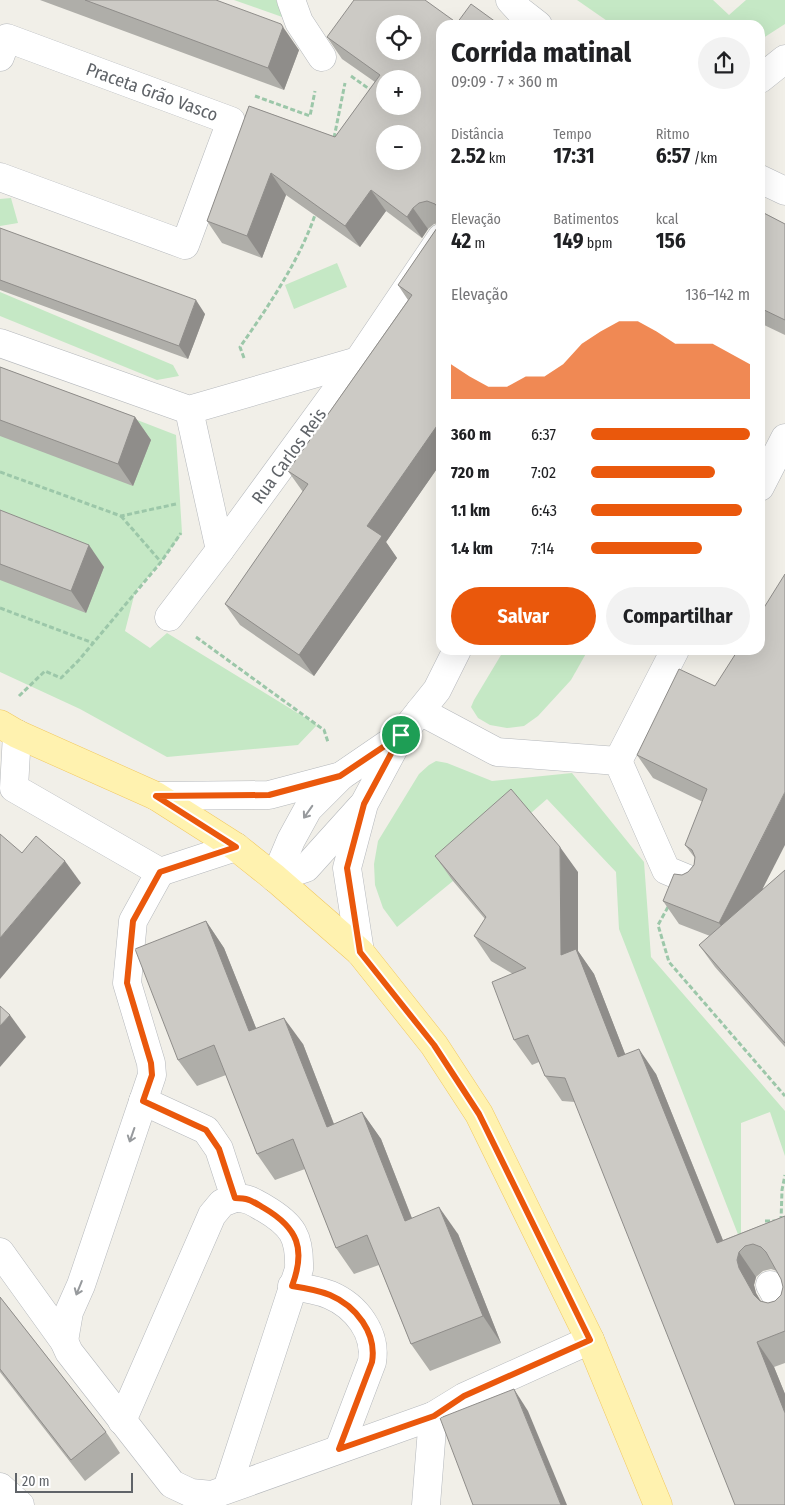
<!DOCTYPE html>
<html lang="pt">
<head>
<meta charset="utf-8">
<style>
	:root { --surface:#fff; --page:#f2f2f2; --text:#202124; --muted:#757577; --accent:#ea580c }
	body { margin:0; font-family:"Fira Sans Condensed",sans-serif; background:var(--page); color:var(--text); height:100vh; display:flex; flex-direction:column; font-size:19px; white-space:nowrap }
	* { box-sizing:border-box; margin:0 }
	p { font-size:16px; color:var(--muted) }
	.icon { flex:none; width:28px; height:28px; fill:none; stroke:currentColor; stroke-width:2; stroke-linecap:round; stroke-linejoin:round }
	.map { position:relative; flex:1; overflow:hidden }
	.drawer { position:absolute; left:436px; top:20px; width:329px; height:635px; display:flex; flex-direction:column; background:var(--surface); border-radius:15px; box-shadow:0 5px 20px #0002 }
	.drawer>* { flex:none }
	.fabs { position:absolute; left:376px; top:15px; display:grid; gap:10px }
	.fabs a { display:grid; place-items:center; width:45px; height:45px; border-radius:50%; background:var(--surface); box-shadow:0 5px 20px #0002; font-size:25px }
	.scale { position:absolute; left:15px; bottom:12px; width:118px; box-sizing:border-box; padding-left:5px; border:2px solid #5f6368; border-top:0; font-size:14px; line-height:18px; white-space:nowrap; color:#5f6368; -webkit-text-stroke:4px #fff; paint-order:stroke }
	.pin { position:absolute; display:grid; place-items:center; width:42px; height:42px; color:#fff; margin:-21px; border:2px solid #fff; border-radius:50%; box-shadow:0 1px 5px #0007 }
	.round { display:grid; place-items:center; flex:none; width:52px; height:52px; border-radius:26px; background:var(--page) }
	.headline { display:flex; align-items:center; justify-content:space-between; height:85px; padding:0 15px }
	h1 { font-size:28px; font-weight:700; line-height:38px }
	.figures { display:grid; grid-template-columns:repeat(3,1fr); gap:8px; height:85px; padding:5px 15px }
	.figures div { display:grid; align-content:center }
	.figures b { font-size:21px; font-weight:700 }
	.figures small { font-size:14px; font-weight:400 }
	.figures p { font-size:14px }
	.chart { height:140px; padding:10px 15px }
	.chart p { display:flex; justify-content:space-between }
	.chart svg { width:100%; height:90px; margin-top:5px; fill:var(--accent); opacity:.7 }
	.cta { display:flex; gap:10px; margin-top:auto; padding:10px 15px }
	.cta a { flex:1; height:58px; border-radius:30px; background:var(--accent); color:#fff; font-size:20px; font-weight:700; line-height:58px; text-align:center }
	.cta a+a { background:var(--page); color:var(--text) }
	ul { padding:0 15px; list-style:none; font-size:16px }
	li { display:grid; grid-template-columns:80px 60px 1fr; align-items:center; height:38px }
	li i { height:12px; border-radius:6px; background:var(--accent) }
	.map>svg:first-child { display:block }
	.green { fill:#c5e8c5 }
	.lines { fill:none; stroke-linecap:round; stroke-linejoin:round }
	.minor-casing { stroke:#b5b8bc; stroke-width:29 }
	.major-casing { stroke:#f2c960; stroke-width:29 }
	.path { stroke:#9cc7a9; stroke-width:3; stroke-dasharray:5 2.5; stroke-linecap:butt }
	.minor { stroke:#fff; stroke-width:28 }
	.major { stroke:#fff2af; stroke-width:28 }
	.wall { fill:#afaea9; fill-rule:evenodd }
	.shaded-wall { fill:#8f8d8a }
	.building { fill:#cccac5; stroke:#8f8d8a; fill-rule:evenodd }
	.oneway { stroke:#979a9d }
	.route-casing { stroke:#fff; stroke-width:10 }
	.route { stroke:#ea580c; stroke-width:6 }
	.labels { text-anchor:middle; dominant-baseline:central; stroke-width:4.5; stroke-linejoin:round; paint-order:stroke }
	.street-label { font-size:18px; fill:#5f6368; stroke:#fff }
</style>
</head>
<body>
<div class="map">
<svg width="785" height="1505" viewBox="0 0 785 1505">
	<rect width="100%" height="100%" fill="#f1efe8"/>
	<g class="green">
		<path d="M234,0H276L285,18Z"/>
		<path d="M577,0H713L729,15L746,0H785V24L760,40V25H613Z"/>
		<path d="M11,198L18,223L0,226V199Z"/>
		<path d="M337,263L347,287L294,309L285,285Z"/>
		<path d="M0,292L173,365L179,376L157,380L0,316Z"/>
		<path d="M0,367L176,435L182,533L161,562L135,592L125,631L150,648L167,633L317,725L298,745L167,757L80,709L0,672Z"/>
		<path d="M504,650H588L571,680L538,716L524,726L507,728L490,725L478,718L471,707L474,700Z"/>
		<path d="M436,761L447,763L492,781L572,773L644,862L651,957L785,1111V1156L770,1112L741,1123V1242L619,929L616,872L547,799L453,881L397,927L383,908L375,885L374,864L378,841L419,774L429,765Z"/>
	</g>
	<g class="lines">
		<g class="minor-casing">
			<g id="minor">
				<path d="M291,0L299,22L322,57"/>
				<path d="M510,0L520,11L538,25"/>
				<path d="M0,57L7,38L231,121L185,245L0,177"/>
				<path d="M760,79L785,59"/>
				<path d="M760,179L785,191"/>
				<path d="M0,343L189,410L358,361"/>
				<path d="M189,410L220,550"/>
				<path d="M760,487L785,438"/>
				<path d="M169,617L220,550L358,361L441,238"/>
				<path d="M420,711L497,752L618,761L666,870L695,882"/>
				<path d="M17,734L14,788L160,872L236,847"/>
				<path d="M618,761L675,650"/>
				<path d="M156,796L269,795L341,776L398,737"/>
				<path d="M275,878L291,840L308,809L341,776"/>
				<path d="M275,878L306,868L361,807"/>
				<path d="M360,952L347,868L364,804L401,735L437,690L457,650"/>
				<path d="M0,1252L64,1341L69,1352L172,1484L191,1493L212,1495L433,1416"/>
				<path d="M770,1285L785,1312"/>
				<path d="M292,1286C305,1288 318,1290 330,1295C356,1306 377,1333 372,1362L339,1449"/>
				<path d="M64,1341L69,1312L81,1285L152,1075L151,1063L127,983L133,921L160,872"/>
				<path d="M122,1421L212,1215L222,1203L235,1198L219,1149L206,1130L143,1101"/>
				<path d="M0,1487L20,1505"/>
				<path d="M227,1489L299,1269C300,1237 293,1225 264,1208C253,1202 249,1198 235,1198"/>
				<path d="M426,1505L433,1416L464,1397L590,1340"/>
			</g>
		</g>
		<g class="major-casing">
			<path id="major" d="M0,724L17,734L156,796L236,847L275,878L360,952L434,1045L479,1114L590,1340L658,1505"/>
		</g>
		<g class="path">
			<path d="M351,76L372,91"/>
			<path d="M255,96L310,116L315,91"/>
			<path d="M334,138L345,83"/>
			<path d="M244,358L240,347C268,307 301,258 316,212"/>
			<path d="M0,472L121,516L176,504"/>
			<path d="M121,516L161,562"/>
			<path d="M0,608L93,643"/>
			<path d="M196,637L324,730L328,742"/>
			<path d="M19,696L45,671L61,678L79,660L161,562L181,533"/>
			<path d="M668,907L658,925L669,962L785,1096"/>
			<path d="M765,1221H775"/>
			<path d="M781,1221L782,1190L785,1175"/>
		</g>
		<use href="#minor" class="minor"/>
		<use href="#major" class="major"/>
	</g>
	<g class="wall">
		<path d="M40,0H216L299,50L284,90Z"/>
		<path d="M457,23L441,463L386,542L397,558L314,676L240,625L225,604L303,492L288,471L408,300L398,285L439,225L440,223L434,224L428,229L422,238L386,211L360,247L286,195L262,258L222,243L207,221L249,106L335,137L375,82L342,59L327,37Z"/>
		<path d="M760,211L785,224V335L760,323Z"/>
		<path d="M0,228L205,314L188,359L0,290Z"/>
		<path d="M0,367L135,417L151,440L133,486L0,436Z"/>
		<path d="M0,510L104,567L86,613L0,580Z"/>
		<path d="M715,686L763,890L785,870V1047L715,967L699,945L710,936L679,924L663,901L682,875L688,872L694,865L695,858L685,845L703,802L653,778L637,755Z"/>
		<path d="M435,856L578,872V951L594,974L625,1054L656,1074L723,1240L785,1216V1363L774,1367L785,1394V1505L575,1102L562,1101L545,1076L539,1062L532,1065L514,1040L513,974L491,961L474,936L485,919L453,881ZM771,1269L777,1271L781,1279L783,1287L781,1295L775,1301L768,1303L761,1301L756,1293L754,1285L756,1277L763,1271Z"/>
		<path d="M206,921L224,948L256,1028L303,1044L334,1124L362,1112L381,1139L412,1218L458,1234L501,1343L430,1371L411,1344L379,1265L354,1274L336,1248L305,1169L275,1180L257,1154L226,1075L197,1086L178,1060Z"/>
		<path d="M0,1297L106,1432L120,1453L85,1481L0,1372Z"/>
	</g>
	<g class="shaded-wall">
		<path d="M281,24L299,50L284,90L268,68Z"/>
		<path d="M271,173L286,195L262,258L247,236Z"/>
		<path d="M371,190L386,211L360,247L345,226Z"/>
		<path d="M413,208L428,229L422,238L407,217Z"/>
		<path d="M196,300L205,314L188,359L179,346Z"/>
		<path d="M135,417L151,440L133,486L118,464Z"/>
		<path d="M441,420V463L386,542L397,558L314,676L299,655L367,526Z"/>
		<path d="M89,545L104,567L86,613L71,591Z"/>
		<path d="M785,792V845L734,945L719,923Z"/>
		<path d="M560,847L578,872V951L594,974L636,1082L618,1057L561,955Z"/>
		<path d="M65,861L81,883L0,979V938Z"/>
		<path d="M206,921L224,948L268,1058L249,1031Z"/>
		<path d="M10,1015L26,1037L0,1067V1026Z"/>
		<path d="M284,1018L303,1044L345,1153L327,1127Z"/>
		<path d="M639,1049L656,1074L734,1268L717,1243Z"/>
		<path d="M362,1112L381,1139L423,1247L405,1221Z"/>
		<path d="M439,1207L458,1234L501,1343L483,1316Z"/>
		<path d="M739,1252L756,1277L754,1285L756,1293L771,1320L754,1295L739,1268L737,1260Z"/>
		<path d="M757,1342L774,1367L785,1394V1413Z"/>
		<path d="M514,1389L528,1411L567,1505H561Z"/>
	</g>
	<g class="building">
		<path d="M85,0H216L281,24L283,27L268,68Z"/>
		<path d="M354,0H425L457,23L471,4L500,25H441V216L440,210L435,204L427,201L419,203L413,208L407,217L371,190L345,226L271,173L247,236L207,221L249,106L335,137L380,75L327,37ZM385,24H412V51H385ZM385,79H412V106H385ZM385,134H412V161H385Z"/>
		<path d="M760,211L785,224V320L760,308Z"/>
		<path d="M441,218V420L367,526L382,536L299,655L225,604L308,484L288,471L412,295L398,285L439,225Z"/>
		<path d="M0,228L196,300L179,346L0,280Z"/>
		<path d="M0,367L135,417L118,464L0,420Z"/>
		<path d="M0,510L89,545L71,591L0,564Z"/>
		<path d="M785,574V792L719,923L663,901L674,874L682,875L688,872L694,865L695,857L692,850L685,845L707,789L637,755L679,669L715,686L738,650H760V614Z"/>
		<path d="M511,789L560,847L561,955L576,949L618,1057L639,1049L717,1243L785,1216V1331L757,1342L785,1413V1505H735L565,1078L545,1076L528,1035L514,1040L492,982L526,968L474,936L486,917L435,856ZM753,1244L761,1247L766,1252L781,1279L783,1287L781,1295L775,1301L768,1303L760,1301L754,1295L739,1268L737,1260L739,1252L745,1246Z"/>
		<path d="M0,834L22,853L36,836L65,861L0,938Z"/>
		<path d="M785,870V1043L699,945Z"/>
		<path d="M206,921L249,1031L284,1018L327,1127L362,1112L405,1221L439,1207L483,1316L411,1344L367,1235L336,1248L293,1139L257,1154L214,1045L178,1060L135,949Z"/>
		<path d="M0,1006L10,1015L0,1026Z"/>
		<path d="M0,1297L106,1432L71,1460L0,1369Z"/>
		<path d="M514,1389L561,1505H473L440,1418Z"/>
	</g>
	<defs><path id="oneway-shaft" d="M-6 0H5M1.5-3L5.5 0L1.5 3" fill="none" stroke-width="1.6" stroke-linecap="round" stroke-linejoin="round" transform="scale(1.25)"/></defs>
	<g class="oneway">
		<use href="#oneway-shaft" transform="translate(308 812) rotate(125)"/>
		<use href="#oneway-shaft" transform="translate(132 1135) rotate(109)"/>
		<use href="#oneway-shaft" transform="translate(79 1288) rotate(112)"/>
	</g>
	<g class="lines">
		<g class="route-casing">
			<path id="route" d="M401,735L364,804L347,868L360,952L434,1045L479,1114L590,1340L464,1396L434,1416L339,1449L372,1362C377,1333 356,1306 330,1295C318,1290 305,1288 292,1286C306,1249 298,1228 264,1208C252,1201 249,1198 235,1198L219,1149L206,1130L143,1101L152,1075L151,1063L127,983L133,921L160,872L236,847L156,796L269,795L340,776Z"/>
		</g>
		<use href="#route" class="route"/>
	</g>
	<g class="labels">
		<g class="street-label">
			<text transform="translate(152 92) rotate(20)">Praceta Grão Vasco</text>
			<text transform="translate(289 456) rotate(-54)">Rua Carlos Reis</text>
		</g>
	</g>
</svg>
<div class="fabs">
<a><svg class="icon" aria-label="locate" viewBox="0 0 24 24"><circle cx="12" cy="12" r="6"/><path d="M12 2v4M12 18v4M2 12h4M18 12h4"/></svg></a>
<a>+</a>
<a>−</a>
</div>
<div class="scale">20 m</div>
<div class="pin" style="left:401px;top:735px;background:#1e9e55"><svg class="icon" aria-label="arrive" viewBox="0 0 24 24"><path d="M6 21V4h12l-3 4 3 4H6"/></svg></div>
<section class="drawer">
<div class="headline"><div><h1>Corrida matinal</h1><p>09:09 · 7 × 360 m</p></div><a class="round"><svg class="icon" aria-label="share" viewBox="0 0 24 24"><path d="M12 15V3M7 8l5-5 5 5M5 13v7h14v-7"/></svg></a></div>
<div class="figures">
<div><p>Distância</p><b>2.52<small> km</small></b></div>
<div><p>Tempo</p><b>17:31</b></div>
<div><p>Ritmo</p><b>6:57<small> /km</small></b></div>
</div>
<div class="figures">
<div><p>Elevação</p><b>42<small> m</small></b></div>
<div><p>Batimentos</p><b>149<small> bpm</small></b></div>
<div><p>kcal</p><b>156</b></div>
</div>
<div class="chart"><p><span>Elevação</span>136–142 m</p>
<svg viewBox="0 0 160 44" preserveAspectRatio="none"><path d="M0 44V27L10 33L20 38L30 38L40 33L50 33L60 27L70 17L80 11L90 6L100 6L110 11L120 17L130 17L140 17L150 22L160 27V44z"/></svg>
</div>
<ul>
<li><b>360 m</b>6:37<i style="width:100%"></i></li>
<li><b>720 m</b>7:02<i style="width:78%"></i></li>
<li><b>1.1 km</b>6:43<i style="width:95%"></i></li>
<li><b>1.4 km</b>7:14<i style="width:70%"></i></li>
</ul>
<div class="cta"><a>Salvar</a><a>Compartilhar</a></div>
</section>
</div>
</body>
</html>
